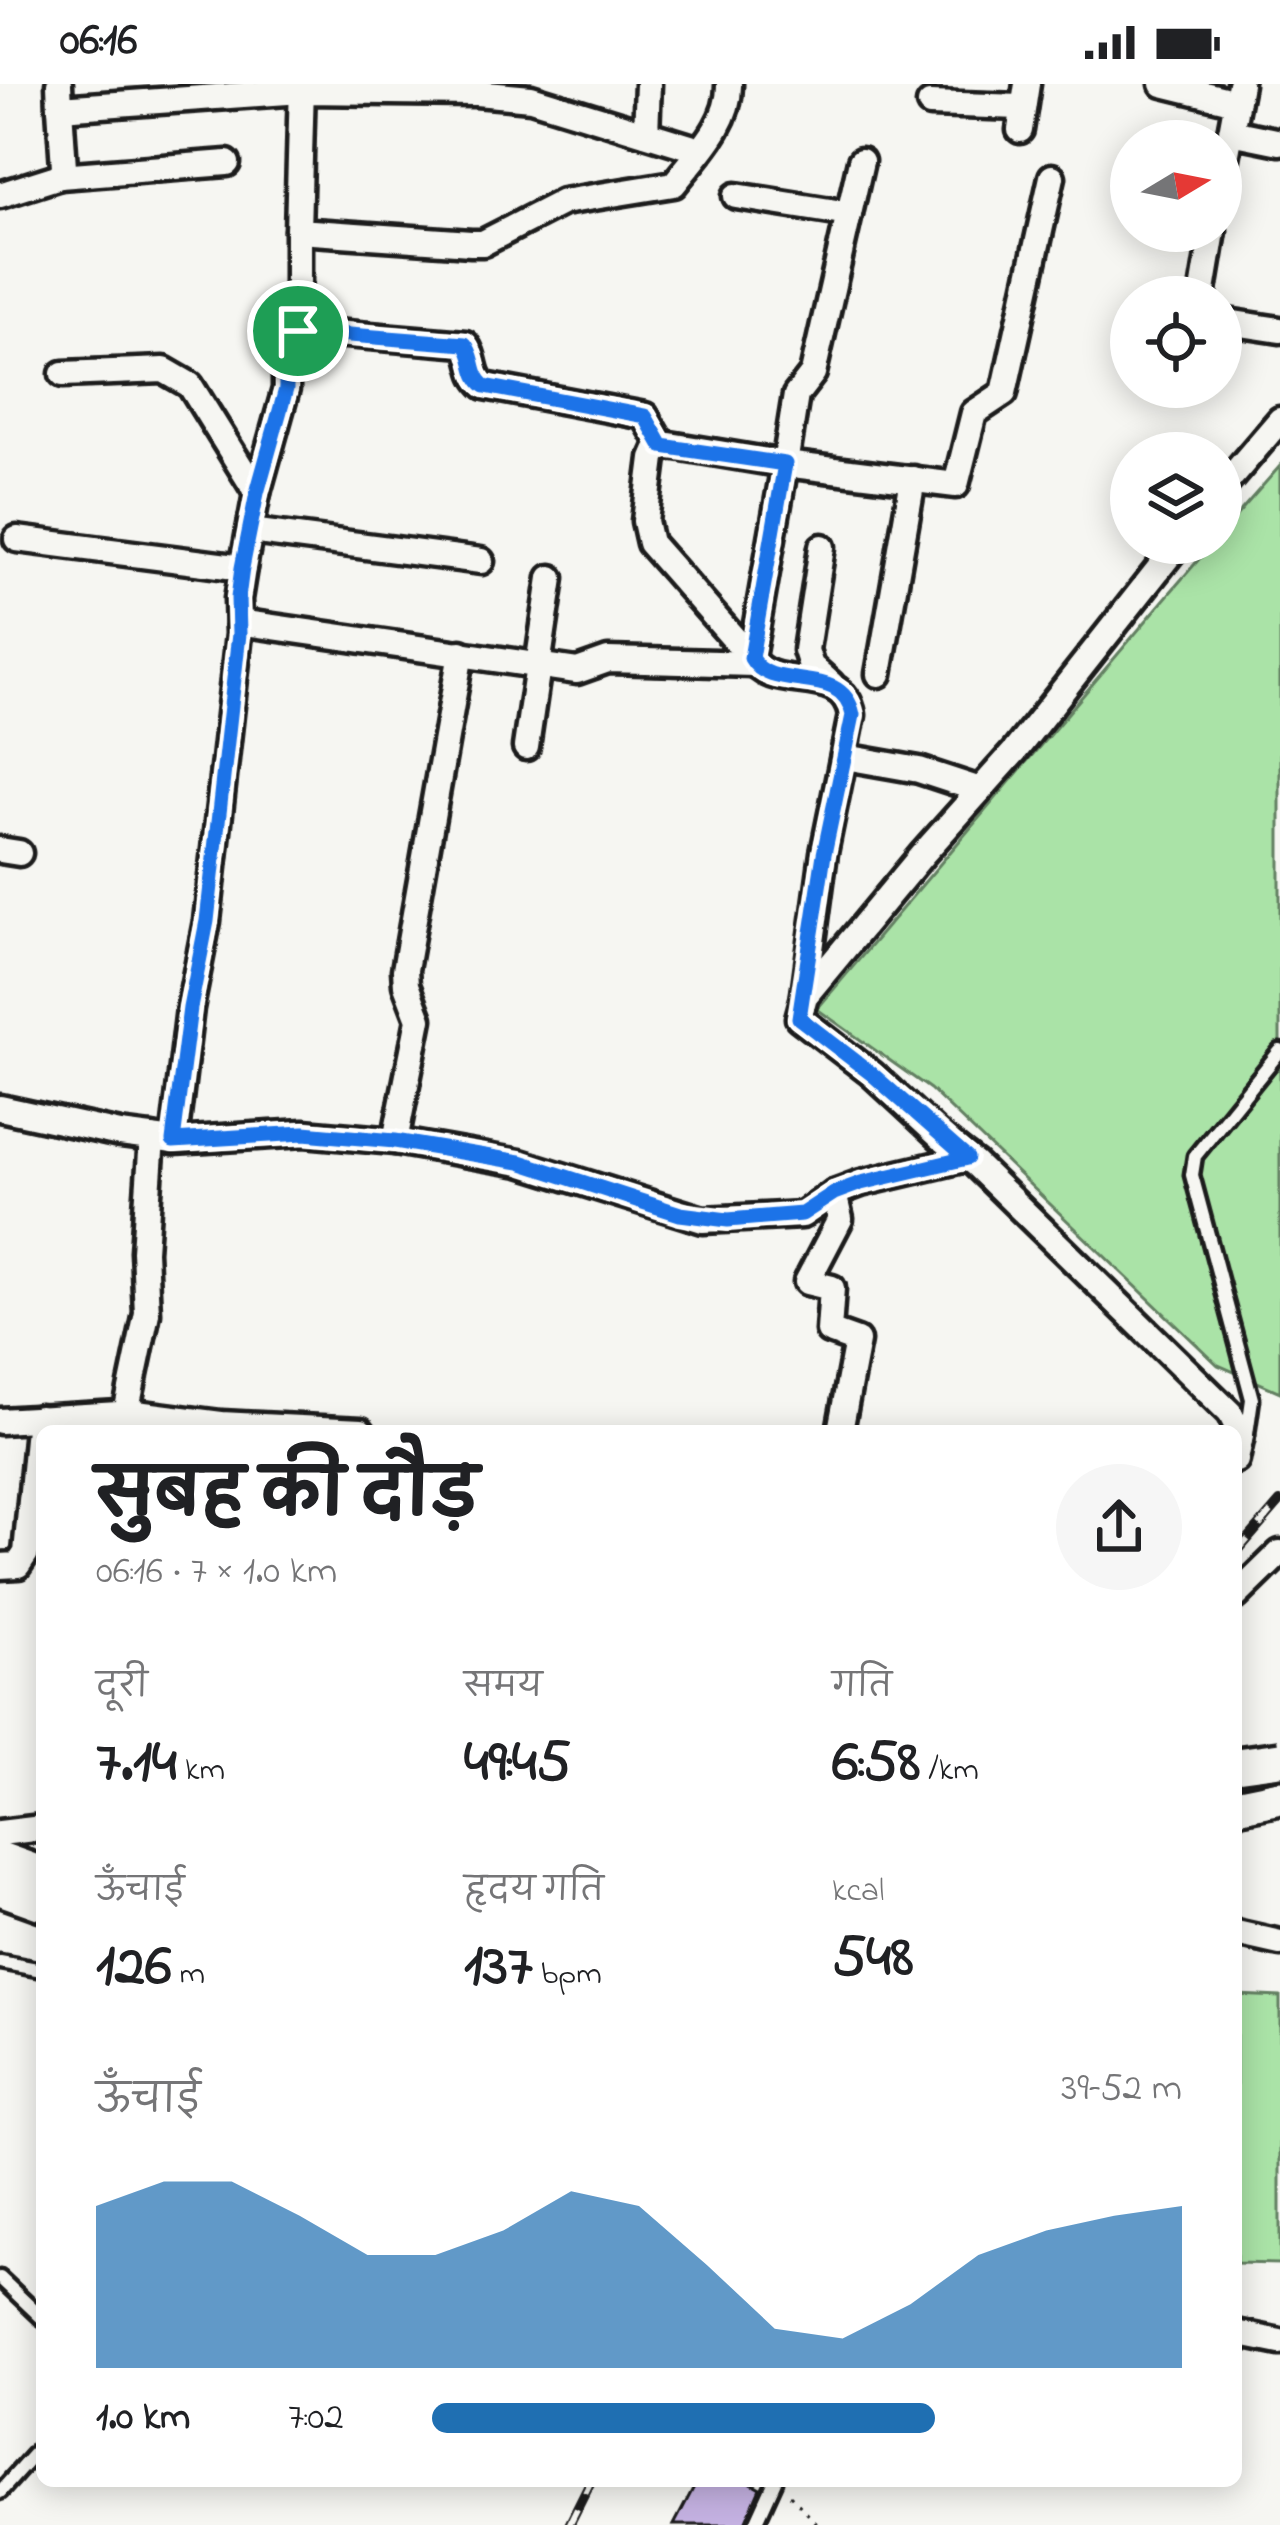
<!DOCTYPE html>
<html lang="hi">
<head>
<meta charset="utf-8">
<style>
	:root { --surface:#fff; --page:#f6f6f6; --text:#202124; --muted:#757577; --accent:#1f6fb2 }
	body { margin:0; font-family:"Indie Flower","Playpen Sans Deva",sans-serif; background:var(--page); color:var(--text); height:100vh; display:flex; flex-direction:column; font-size:45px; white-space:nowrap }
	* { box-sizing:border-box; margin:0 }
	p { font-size:39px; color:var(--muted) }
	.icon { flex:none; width:66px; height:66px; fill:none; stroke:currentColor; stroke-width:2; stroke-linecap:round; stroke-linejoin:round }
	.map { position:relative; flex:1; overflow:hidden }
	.side { position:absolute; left:36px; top:1341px; width:1206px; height:1062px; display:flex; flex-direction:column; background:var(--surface); border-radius:18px; box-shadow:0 6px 30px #0003 }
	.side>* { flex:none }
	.needle { width:78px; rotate:80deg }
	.buttons { position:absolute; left:1110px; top:36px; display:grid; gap:24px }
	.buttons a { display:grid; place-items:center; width:132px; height:132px; border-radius:50%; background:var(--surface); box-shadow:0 6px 30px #0003; font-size:60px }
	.pin { position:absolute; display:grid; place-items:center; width:102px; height:102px; color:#fff; margin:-51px; border:6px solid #fff; border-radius:50%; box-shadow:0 3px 12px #0007 }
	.round { display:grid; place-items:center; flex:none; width:126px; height:126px; border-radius:63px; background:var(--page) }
	.head { display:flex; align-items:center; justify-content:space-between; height:204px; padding:0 60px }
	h1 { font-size:66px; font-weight:700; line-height:90px }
	.figures { display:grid; grid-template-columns:repeat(3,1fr); gap:18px; height:204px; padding:12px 60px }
	.figures div { display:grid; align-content:center }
	.figures b { font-size:60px; font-weight:700 }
	.figures small { font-size:33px; font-weight:400 }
	.figures p { font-size:33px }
	.chart { height:336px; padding:24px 60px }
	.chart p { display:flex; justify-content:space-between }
	.chart svg { width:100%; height:216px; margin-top:12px; fill:var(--accent); opacity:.7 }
	ul { padding:0 60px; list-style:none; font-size:39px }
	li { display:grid; grid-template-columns:192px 144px 1fr; align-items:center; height:90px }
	li i { height:30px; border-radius:15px; background:var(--accent) }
	.status { display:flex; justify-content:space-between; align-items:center; height:84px; padding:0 60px; background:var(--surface); direction:ltr }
	.status svg { height:33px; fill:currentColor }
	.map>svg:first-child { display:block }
	.green { fill:#aae3a7; stroke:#638062; stroke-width:3 }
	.building { fill:#c4b1e1; stroke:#1c1c1c; stroke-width:3 }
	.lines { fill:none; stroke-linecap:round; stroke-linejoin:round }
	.lane-casing { stroke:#1c1c1c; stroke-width:21 }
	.street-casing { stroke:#1c1c1c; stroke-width:33 }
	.secondary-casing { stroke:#1c1c1c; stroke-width:42 }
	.path { stroke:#1c1c1c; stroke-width:3; stroke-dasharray:3 9; stroke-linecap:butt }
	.lane { stroke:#f6f6f2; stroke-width:12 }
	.street { stroke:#f6f6f2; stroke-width:24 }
	.secondary { stroke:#f6f6f2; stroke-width:33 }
	.rail-casing { stroke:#1c1c1c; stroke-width:10 }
	.rail { stroke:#f6f6f2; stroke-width:6; stroke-dasharray:18; stroke-linecap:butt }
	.secondary-bridge-casing { stroke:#1c1c1c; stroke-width:42; stroke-linecap:butt }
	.secondary-bridge { stroke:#f6f6f2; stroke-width:33 }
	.route-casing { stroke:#fff; stroke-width:24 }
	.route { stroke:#1a73e8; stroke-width:15 }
</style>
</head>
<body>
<div class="status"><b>06:16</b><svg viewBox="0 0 49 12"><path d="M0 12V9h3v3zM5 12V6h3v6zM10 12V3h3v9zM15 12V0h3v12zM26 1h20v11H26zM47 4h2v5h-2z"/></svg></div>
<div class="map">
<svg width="1280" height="2441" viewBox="0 0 1280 2441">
	<rect width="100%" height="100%" fill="#f6f6f2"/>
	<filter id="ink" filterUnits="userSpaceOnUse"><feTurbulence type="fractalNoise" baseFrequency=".00833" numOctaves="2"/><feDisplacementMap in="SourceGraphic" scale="24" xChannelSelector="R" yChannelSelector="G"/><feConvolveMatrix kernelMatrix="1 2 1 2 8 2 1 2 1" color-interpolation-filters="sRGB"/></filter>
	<g filter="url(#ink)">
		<g class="green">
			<path d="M1280,382V1308L1218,1281L930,1005L817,925L1168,511L1213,459H1221V449Z"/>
			<path d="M1236,1911L1280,1913V2180L1236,2179Z"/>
		</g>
		<path class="building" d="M697,2397H748L760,2404L744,2441H674Z"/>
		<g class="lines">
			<g class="lane-casing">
				<g id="lane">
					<path d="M1246,1357L1252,1315L1192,1091L1195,1072L1280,967"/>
					<path d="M0,1878L42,1886"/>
					<path d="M0,2194L42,2234"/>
					<path d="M0,2408L42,2361"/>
					<path d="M755,2441L775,2397"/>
				</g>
			</g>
			<g class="street-casing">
				<g id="street">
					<path d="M59,0L60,24L302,7L476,9L531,14L700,66"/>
					<path d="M302,0L298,147L471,159H483L563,118L674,100C697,70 730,40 729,0"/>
					<path d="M1163,0L1236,18"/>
					<path d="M930,20L1021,23"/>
					<path d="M1020,46L1027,0"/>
					<path d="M1231,48L1280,58"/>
					<path d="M646,49L648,0"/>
					<path d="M60,92L227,79"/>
					<path d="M1221,101L1240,0"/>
					<path d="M0,111L60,92L64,83L60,24"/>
					<path d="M736,112L849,130L861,77"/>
					<path d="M298,147V246L465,260C476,273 470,290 485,302L645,332L662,362"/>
					<path d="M1202,213L1213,147"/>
					<path d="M1221,237L1280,246"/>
					<path d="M63,290L164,286L190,301L257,409"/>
					<path d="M1221,405L1280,336"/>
					<path d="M250,447L481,477"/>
					<path d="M17,455L243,484"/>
					<path d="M1179,459L1015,667L922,771L805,912L799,934L872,990L939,1052L975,1080L1230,1329L1241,1351L1236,1376"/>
					<path d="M822,463L806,566L811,582L831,600"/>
					<path d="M239,538L577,587L608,576L754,580"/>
					<path d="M751,574L650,459L645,437L653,374L656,367L670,361L785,380L796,311L813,289L849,130"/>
					<path d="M879,590L913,395"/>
					<path d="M526,663L551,494"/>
					<path d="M845,673L919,686L980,706"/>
					<path d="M0,766L19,769"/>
					<path d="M805,910L824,769L852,631C843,577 772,612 751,574L785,380L956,401L974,329L1004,309L1052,93"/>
					<path d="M0,1024L120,1050L174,1057L304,1049L395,1057L520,1079L703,1136L802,1131L834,1109L861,1099L967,1074"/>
					<path d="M174,1057L190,924L207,837L239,550L238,515L243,484L257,409L286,305V253L298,246"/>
					<path d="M395,1057L419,935L406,901L405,886L461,569"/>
					<path d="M834,1109L840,1135L807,1198L832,1204L829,1247L857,1257L840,1347"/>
					<path d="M126,1329L147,1229L144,1167L152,1054"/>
					<path d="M0,1337L136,1329L221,1340L361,1347"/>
					<path d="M0,1482L18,1481L26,1469L39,1334"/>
					<path d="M1236,1512L1280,1469"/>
					<path d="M0,1749L42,1744"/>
					<path d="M1236,1849L1280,1859"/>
					<path d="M1236,2249L1280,2258"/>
				</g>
			</g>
			<g class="secondary-casing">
				<g id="secondary">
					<path d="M1236,1722L1280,1713"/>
					<path d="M0,1775L42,1790"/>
					<path d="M0,1804L42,1819"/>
				</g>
			</g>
			<path class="path" d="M790,2411L818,2441"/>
			<use href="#lane" class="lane"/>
			<use href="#street" class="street"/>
			<use href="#secondary" class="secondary"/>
			<g class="rail-casing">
				<g id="rail">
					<path d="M1236,1469L1280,1418"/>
					<path d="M569,2441L591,2397"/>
				</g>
			</g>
			<use href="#rail" class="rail"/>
			<g class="secondary-bridge-casing">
				<path id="secondary-bridge" d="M1236,1681L1280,1675"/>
			</g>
			<use href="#secondary-bridge" class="secondary-bridge"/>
		</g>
	</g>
	<g class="lines" filter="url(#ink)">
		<g class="route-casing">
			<path id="route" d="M298,247L465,260C476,273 470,290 485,302L645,332L662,362L785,380L751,574C772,612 842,577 853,631L824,770L799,934L872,990L967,1074L861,1099L834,1109L802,1130L728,1136L680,1130L520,1078L395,1057L304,1049L173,1057L190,924L207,837L239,550L238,514L242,484L257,409L286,305V253Z"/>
		</g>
		<use href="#route" class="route"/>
	</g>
</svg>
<div class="buttons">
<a><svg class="needle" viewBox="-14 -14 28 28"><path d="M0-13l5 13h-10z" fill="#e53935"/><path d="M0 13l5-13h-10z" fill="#757577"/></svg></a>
<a><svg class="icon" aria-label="locate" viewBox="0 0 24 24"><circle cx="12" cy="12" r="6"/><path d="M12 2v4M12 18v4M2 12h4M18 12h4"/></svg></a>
<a><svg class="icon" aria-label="layers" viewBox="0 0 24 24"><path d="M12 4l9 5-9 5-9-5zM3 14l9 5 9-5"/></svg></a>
</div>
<div class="pin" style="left:298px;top:247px;background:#1e9e55"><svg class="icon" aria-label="arrive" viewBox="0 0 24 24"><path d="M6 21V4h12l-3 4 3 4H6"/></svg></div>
<section class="side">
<div class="head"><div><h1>सुबह की दौड़</h1><p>06:16 · 7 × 1.0 km</p></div><a class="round"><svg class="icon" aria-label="share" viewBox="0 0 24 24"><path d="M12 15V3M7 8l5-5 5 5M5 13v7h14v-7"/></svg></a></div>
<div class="figures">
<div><p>दूरी</p><b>7.14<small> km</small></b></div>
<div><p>समय</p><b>49:45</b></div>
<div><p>गति</p><b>6:58<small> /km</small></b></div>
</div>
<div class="figures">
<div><p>ऊँचाई</p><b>126<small> m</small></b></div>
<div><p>हृदय गति</p><b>137<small> bpm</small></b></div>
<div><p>kcal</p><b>548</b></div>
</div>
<div class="chart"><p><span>ऊँचाई</span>39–52 m</p>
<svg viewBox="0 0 160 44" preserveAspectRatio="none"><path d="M0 44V11L10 6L20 6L30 13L40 21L50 21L60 16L70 8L80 11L90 23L100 36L110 38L120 31L130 21L140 16L150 13L160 11V44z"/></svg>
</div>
<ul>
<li><b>1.0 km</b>7:02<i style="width:67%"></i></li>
</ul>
</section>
</div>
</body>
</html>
